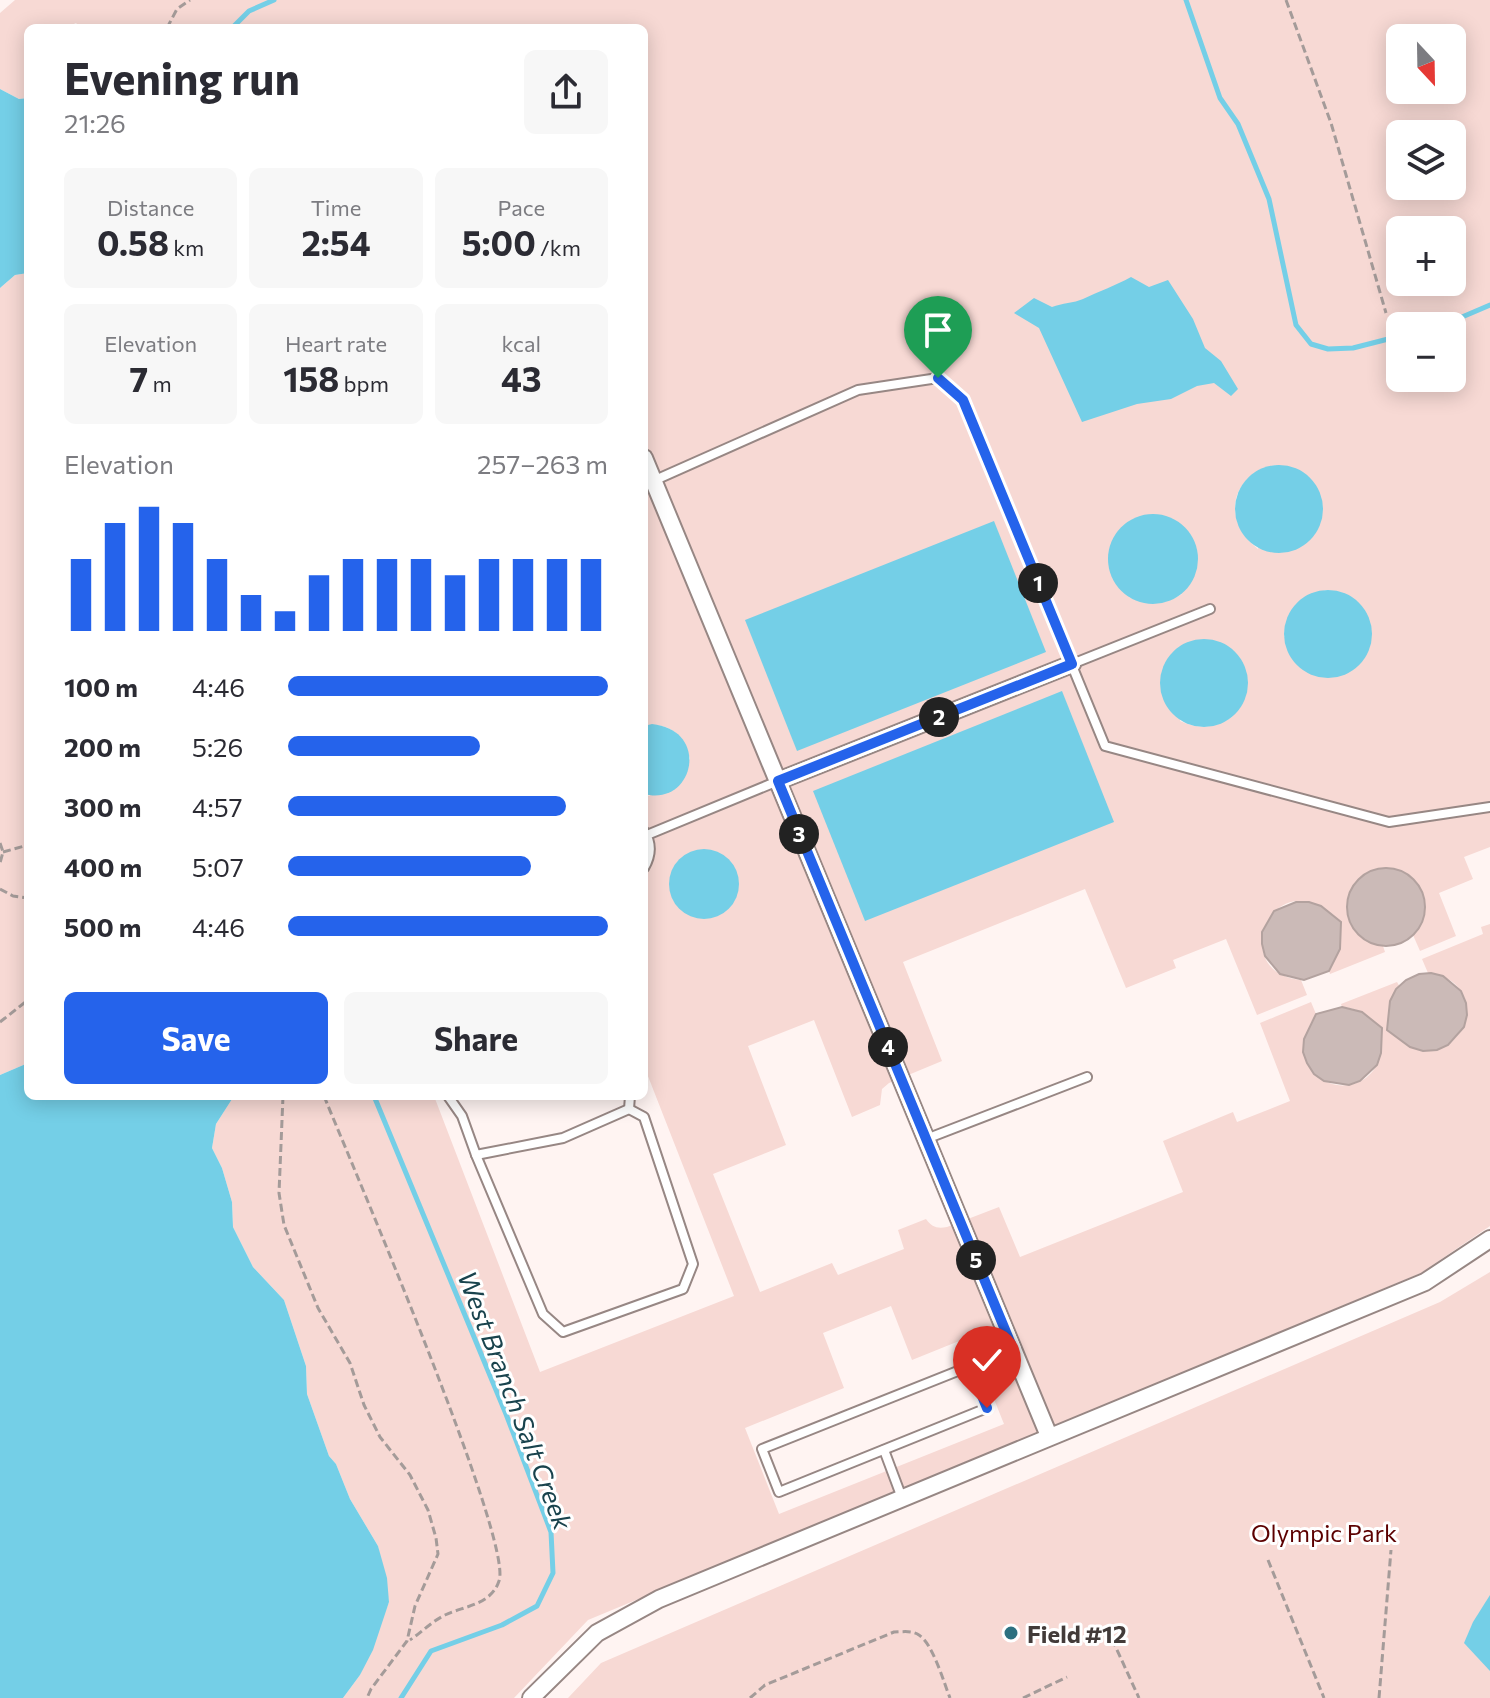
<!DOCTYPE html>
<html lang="en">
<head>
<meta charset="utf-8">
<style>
	:root { --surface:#fff; --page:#f7f7f7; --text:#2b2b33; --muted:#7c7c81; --accent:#2563eb }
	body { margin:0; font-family:Commissioner,sans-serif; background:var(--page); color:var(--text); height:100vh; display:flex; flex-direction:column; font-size:30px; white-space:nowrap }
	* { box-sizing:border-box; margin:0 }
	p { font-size:26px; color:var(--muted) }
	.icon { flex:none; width:44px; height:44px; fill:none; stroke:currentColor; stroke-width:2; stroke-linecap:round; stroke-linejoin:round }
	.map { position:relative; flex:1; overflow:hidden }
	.drawer { position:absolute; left:24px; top:24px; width:624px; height:1076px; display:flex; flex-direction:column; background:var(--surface); border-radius:12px; box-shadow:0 4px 20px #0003 }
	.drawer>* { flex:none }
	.needle { width:52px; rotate:158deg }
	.tools { position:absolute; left:1386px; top:24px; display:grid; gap:16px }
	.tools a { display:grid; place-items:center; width:80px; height:80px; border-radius:12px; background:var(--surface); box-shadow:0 4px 20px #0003; font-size:40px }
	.pin { position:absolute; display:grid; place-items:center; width:68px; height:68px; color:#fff; margin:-82px -34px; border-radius:50% 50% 50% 0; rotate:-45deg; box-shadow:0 0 8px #0007 }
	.pin .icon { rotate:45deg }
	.km { position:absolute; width:40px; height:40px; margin:-20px; border-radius:50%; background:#222; color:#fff; font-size:22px; line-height:40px; text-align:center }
	.round { display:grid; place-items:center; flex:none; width:84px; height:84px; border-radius:12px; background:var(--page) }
	.overview { display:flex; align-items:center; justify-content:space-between; height:136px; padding:0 40px }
	h1 { font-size:44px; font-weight:700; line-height:60px }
	.metrics { display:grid; grid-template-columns:repeat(3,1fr); gap:12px; height:136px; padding:8px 40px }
	.metrics div { display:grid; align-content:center; border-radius:12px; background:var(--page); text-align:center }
	.metrics b { font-size:34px; font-weight:700 }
	.metrics small { font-size:22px; font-weight:400 }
	.metrics p { font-size:22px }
	.chart { height:224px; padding:16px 40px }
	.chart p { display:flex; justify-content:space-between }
	.chart svg { width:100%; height:144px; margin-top:8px; stroke:var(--accent); stroke-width:6 }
	.action { display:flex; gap:16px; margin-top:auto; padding:16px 40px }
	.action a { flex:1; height:92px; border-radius:12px; background:var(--accent); color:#fff; font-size:32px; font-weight:700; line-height:92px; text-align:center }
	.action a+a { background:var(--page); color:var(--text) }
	ul { padding:0 40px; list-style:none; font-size:26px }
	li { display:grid; grid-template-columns:128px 96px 1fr; align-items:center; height:60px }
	li i { height:20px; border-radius:10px; background:var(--accent) }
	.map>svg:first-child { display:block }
	.green { fill:#f7d9d4; fill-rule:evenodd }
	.water { fill:#74cfe7 }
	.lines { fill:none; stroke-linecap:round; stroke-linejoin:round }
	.stream { stroke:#74cfe7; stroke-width:5 }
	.building { fill:#cbbab7; stroke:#b3a29f; stroke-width:2 }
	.lane-casing { stroke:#978784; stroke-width:12 }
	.street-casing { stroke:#978784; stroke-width:20 }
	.path { stroke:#a49b99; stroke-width:3; stroke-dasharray:8 4; stroke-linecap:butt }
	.lane { stroke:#fff; stroke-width:8 }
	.street { stroke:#fff; stroke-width:16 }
	.route-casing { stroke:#fff; stroke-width:16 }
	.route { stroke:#2563eb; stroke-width:10 }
	.poi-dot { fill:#2c7080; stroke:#fff; stroke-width:3 }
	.labels { text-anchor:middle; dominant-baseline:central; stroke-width:6; stroke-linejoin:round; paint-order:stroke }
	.park-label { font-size:24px; fill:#5c0000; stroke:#fff }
	.poi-label { font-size:24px; font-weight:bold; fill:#423b39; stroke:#fff; text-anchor:start }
	.water-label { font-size:26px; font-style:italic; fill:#19434d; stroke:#fff }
</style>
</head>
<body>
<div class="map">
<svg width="1490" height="1698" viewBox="0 0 1490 1698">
	<rect width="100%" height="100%" fill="#fff4f2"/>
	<g class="green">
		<path d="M15,0H1490V847L1464,857L1473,879L1439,893L1456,936L1420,951L1413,935C1452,891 1386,841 1355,885C1349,894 1346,904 1348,915C1352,933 1366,941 1383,946L1385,952L1330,974L1329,971C1339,955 1347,935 1333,920C1276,856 1224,973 1301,980L1307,995L1257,1015L1226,939L1173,960L1176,968L1126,988L1085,889L903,962L942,1061L889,1083L882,1089L880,1105L852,1117L814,1020L748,1046L786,1145L713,1174L760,1292L832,1263L838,1275L904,1249L898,1230L926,1219C932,1227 937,1229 947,1227L999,1207L1020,1257L1183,1192L1163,1141L1233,1112L1237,1122L1290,1101L1260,1023L1311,1002L1316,1014C1274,1080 1359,1111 1379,1060C1383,1050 1382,1039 1378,1029C1371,1015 1357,1008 1342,1007L1341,1004L1397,982L1437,1050C1480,1033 1476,978 1428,973L1422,959L1483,934L1481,927L1490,924V1226L1421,1273L588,1620L514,1698H343L360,1675L389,1602L378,1546L350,1499L336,1464L329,1456L307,1394L306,1366L284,1300L253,1267L233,1227L232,1202L222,1168L212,1148L216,1124L234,1096H434L540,1372L734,1296L644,1066V794L649,796L690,759C685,736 669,721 644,726V28H81L76,23L65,28H28V98L19,99L0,89V13ZM1400,38H1452V90H1400ZM1400,134H1452V186H1400ZM1400,230H1452V282H1400ZM1400,326H1452V378H1400ZM1276,465L1258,549C1221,520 1230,475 1276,465ZM1325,590L1339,592L1351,597L1284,637C1287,606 1300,605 1325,590ZM1182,594C1163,605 1149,606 1129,597ZM1210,640C1227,645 1235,652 1245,667L1232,717C1214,728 1200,730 1180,721ZM891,1306L912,1360L969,1337L1004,1424L779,1514L745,1428L844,1388L823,1333Z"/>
		<path d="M28,273V1063L0,1075V288L15,275Z"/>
		<path d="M1490,1272V1698H568L601,1663L1440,1302Z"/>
	</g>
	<g class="water">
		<path d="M0,89L19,99L28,98V273L15,275L0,288Z"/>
		<path d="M1131,277L1149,287L1168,280L1193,319L1205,348L1221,361L1238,389L1231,396L1214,383L1197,386L1171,399L1137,404L1082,422L1039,328L1014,313L1034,298L1052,307C1062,303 1074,303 1083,299C1099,291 1115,286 1131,277Z"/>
		<circle cx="1279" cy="509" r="44"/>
		<circle cx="1153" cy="559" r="45"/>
		<path d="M994,521L1046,652L797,751L745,620Z"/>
		<circle cx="1328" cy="634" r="44"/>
		<circle cx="1204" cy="683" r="44"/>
		<path d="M1062,691L1114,822L865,921L813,791Z"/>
		<path d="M652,724C711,730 694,807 644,794V726Z"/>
		<circle cx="704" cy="884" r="35"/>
		<path d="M28,1063V1096H234L216,1124L212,1148L222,1168L232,1202L233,1227L253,1267L284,1300L306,1366L307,1394L329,1456L336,1464L350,1499L378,1546L387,1578L389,1602L373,1650L360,1675L343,1698H0V1075Z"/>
		<path d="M1490,1595V1671L1464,1643L1473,1622Z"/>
	</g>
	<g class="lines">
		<g class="stream">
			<path d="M1186,0L1220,98L1238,124L1269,199L1296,325L1311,344L1328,349L1353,348L1400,336"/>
			<path d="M232,28L249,11L274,0"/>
			<path d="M1441,326L1490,305"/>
			<path d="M374,1096L506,1414L551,1532L553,1573L537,1606L502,1625L431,1651L401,1698"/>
		</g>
	</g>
	<g class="building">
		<circle cx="1386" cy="907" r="39"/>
		<path d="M1296,902H1309L1321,906L1341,922L1340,949L1329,971L1304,980L1280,974L1265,956L1262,944V932L1274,911Z"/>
		<path d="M1431,973L1443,976L1461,991L1466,1003L1467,1015L1464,1027L1448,1045L1437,1050L1423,1051L1410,1047L1387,1030L1390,1001L1396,989L1406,980L1419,974Z"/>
		<path d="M1342,1007L1362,1012L1382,1028L1381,1053L1377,1065L1360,1081L1349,1085L1324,1081L1314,1074L1307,1063L1303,1052L1304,1039L1316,1014Z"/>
	</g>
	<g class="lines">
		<g class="lane-casing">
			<g id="lane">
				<path d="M644,485L858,390L938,378L963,400L1105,746L1389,822L1490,807"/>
				<path d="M1072,664L1210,609"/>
				<path d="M647,835L778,781"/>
				<path d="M644,868C651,856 652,843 644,831"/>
				<path d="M448,1096L462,1116L476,1155L563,1138L629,1109L630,1096"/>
				<path d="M926,1139L1087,1077"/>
				<path d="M476,1155L543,1314L563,1332L683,1289L693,1264L644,1117L629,1109"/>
				<path d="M970,1366L987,1408L779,1492L762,1449L1013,1349"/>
				<path d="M884,1450L902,1498"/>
			</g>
		</g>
		<g class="street-casing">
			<g id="street">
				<path d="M644,458L1049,1436"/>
				<path d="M778,781L1072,664"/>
				<path d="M531,1698L597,1633L659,1599L1425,1282L1490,1239"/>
			</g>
		</g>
		<g class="path">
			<path d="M1286,0L1331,123L1386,313"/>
			<path d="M167,28L177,9L190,0"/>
			<path d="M0,843L3,852L0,863"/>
			<path d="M3,852L28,845"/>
			<path d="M0,889L13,896L28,898"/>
			<path d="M0,1022L28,1000"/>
			<path d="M283,1096L279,1193L284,1225L318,1308L350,1363L364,1405L380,1437L410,1475L428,1510L436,1538L438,1554L415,1606L407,1641L371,1689L367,1698"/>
			<path d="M324,1096C350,1160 514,1542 499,1581C491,1605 464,1606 445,1615C431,1622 422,1632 410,1640"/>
			<path d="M1268,1560L1324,1698"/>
			<path d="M1107,1628L1139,1698"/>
			<path d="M750,1698L765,1685L894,1632C902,1632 912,1630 919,1635C933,1644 944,1683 950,1698"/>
			<path d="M1023,1698L1067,1677"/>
			<path d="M1379,1698L1391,1550"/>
		</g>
		<use href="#lane" class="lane"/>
		<use href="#street" class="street"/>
	</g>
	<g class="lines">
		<g class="route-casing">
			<path id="route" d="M938,378L963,400L1072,664L778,781L1013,1349L970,1366L987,1408"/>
		</g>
		<use href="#route" class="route"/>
	</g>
	<circle class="poi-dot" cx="1011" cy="1633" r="8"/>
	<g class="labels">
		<g class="park-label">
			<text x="1324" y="1532">Olympic Park</text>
		</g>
		<g class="poi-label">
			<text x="1027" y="1633">Field #12</text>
		</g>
		<g class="water-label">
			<text transform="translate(516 1400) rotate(69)">West Branch Salt Creek</text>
		</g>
	</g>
</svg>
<div class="tools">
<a><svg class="needle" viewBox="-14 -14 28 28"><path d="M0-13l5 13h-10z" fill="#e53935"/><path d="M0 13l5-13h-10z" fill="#7c7c81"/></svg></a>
<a><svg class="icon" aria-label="layers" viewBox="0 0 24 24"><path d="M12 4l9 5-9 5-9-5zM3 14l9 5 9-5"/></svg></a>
<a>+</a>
<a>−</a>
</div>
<div class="pin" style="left:938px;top:378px;background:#1e9e55"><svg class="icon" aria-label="arrive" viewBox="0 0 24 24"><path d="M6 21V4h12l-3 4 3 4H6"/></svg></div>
<div class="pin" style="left:987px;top:1408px;background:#d93025"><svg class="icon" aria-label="check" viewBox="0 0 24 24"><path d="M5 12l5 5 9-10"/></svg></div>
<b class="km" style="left:1038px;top:583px">1</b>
<b class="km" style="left:939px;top:717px">2</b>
<b class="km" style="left:799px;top:834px">3</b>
<b class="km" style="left:888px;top:1047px">4</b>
<b class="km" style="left:976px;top:1260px">5</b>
<section class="drawer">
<div class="overview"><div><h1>Evening run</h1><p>21:26</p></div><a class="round"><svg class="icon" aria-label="share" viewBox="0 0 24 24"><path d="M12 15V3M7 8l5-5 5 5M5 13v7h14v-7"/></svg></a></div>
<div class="metrics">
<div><p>Distance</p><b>0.58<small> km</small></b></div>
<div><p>Time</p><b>2:54</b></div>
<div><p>Pace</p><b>5:00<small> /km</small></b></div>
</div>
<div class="metrics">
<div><p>Elevation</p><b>7<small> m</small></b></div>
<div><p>Heart rate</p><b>158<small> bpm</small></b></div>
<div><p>kcal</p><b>43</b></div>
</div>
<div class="chart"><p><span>Elevation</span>257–263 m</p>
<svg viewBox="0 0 160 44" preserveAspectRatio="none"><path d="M5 44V22M15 44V11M25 44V6M35 44V11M45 44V22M55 44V33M65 44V38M75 44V27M85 44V22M95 44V22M105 44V22M115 44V27M125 44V22M135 44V22M145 44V22M155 44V22"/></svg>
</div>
<ul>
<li><b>100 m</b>4:46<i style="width:100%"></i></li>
<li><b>200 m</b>5:26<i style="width:60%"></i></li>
<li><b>300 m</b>4:57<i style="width:87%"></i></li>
<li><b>400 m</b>5:07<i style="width:76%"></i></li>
<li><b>500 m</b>4:46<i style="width:100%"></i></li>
</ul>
<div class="action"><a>Save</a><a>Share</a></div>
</section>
</div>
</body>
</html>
